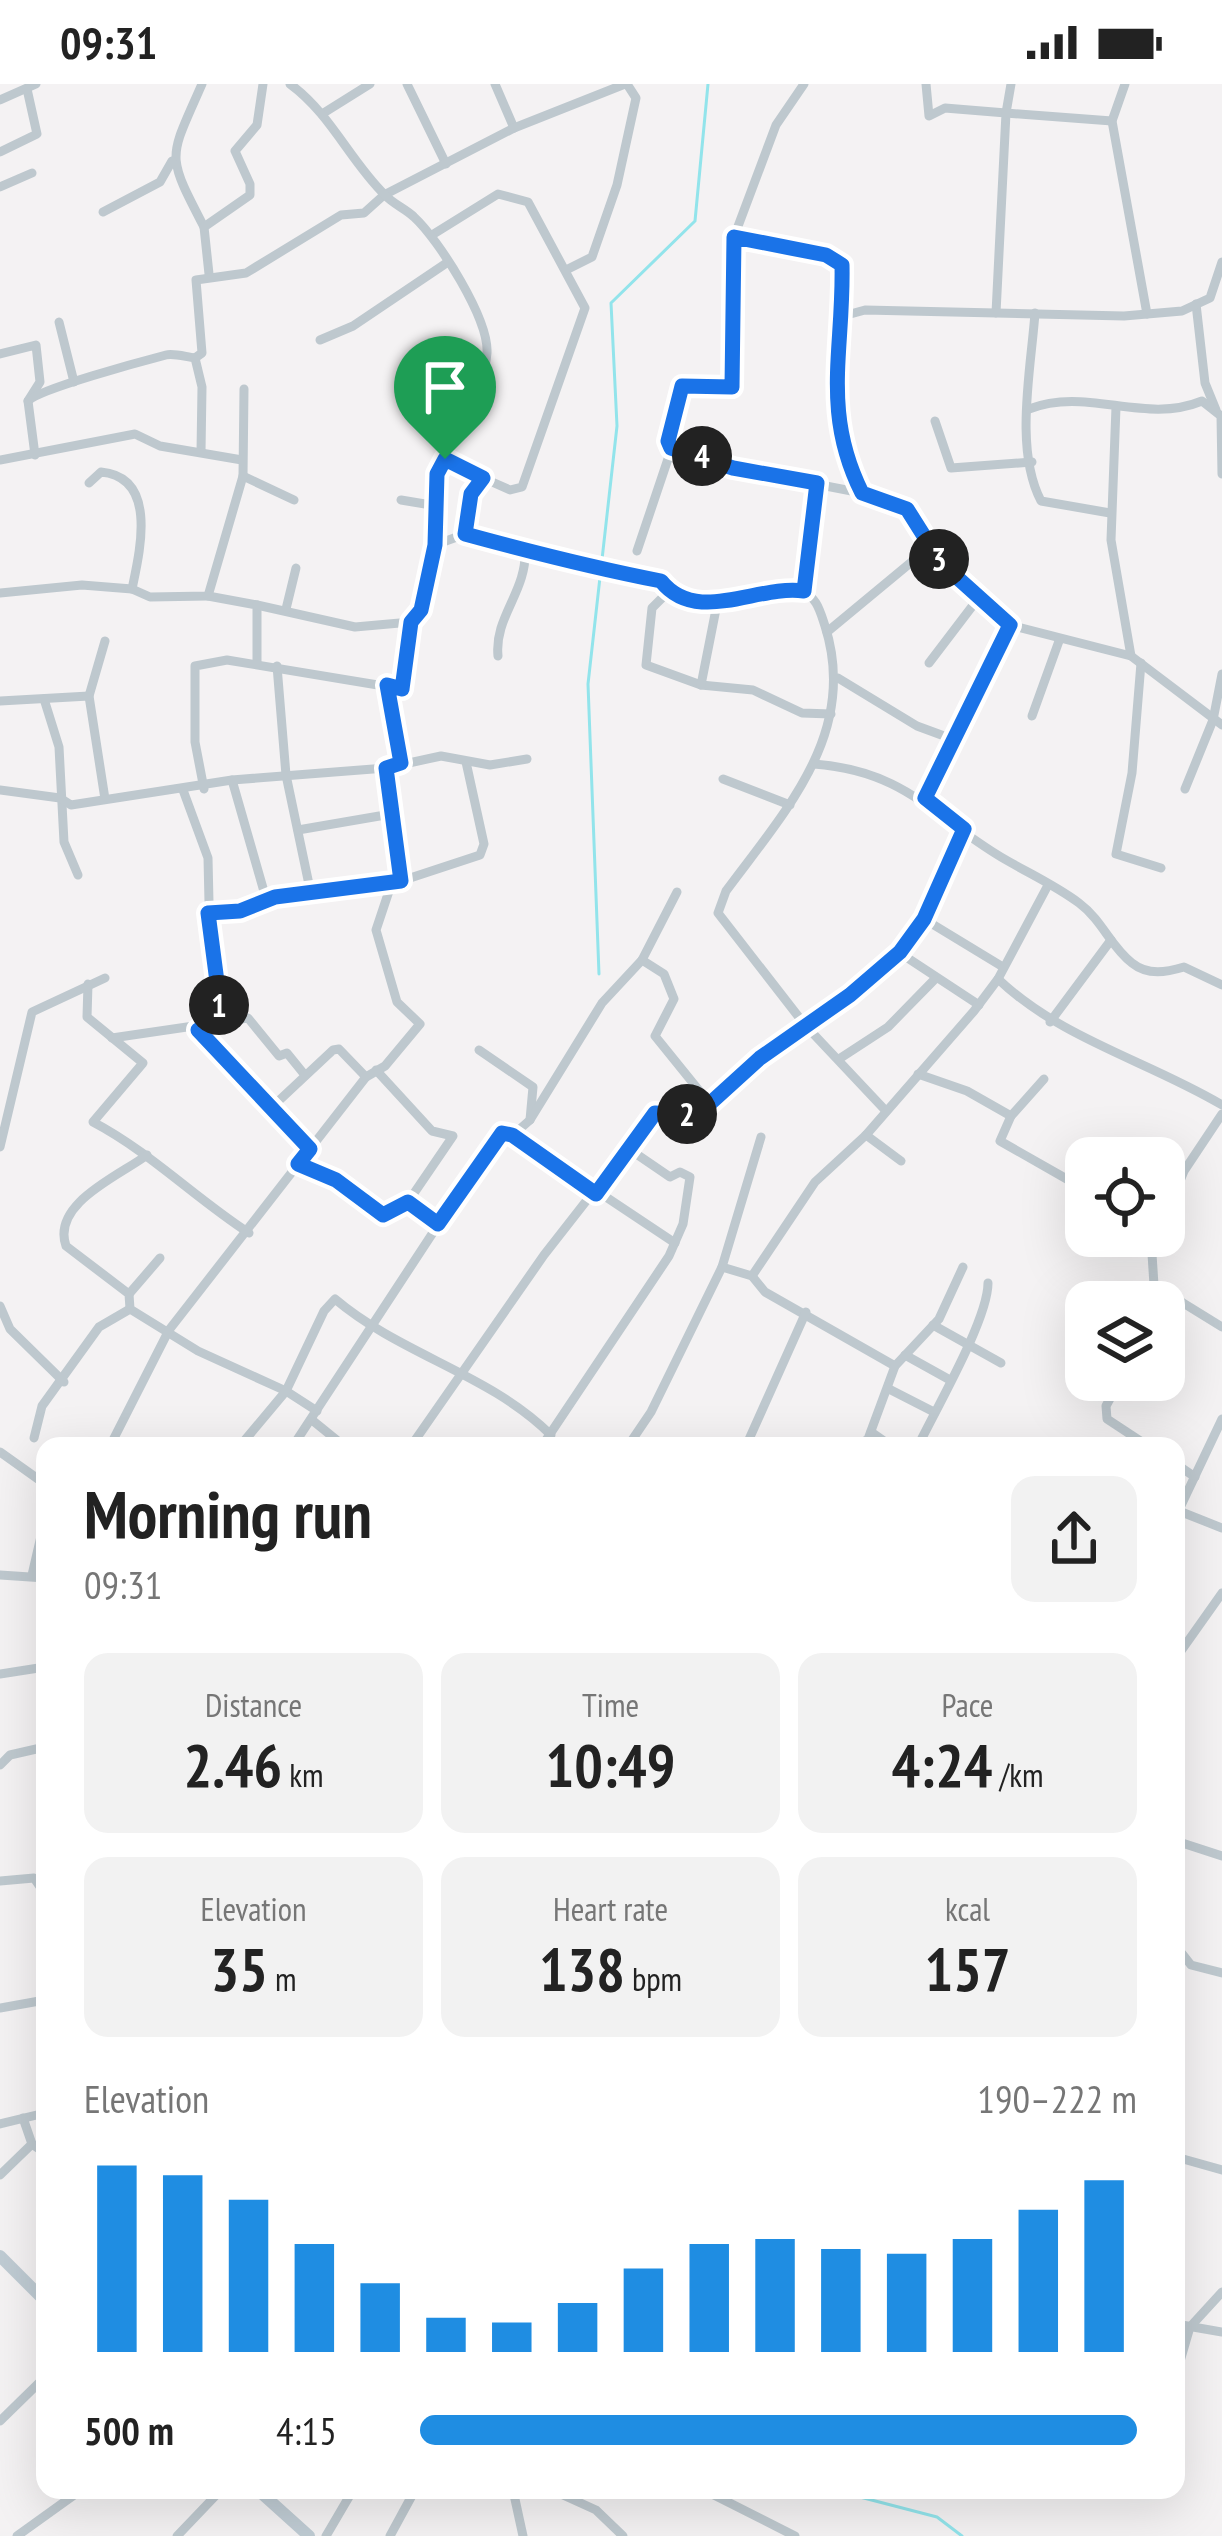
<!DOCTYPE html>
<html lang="en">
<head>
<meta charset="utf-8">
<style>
	:root { --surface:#fff; --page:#f2f2f2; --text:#222; --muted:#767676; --accent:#1f8de2 }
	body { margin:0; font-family:"PT Sans Narrow",sans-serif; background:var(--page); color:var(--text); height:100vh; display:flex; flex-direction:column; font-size:45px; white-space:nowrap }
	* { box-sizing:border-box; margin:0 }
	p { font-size:39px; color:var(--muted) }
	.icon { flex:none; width:66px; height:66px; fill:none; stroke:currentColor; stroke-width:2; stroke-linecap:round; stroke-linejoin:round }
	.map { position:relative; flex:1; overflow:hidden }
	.details { position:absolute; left:36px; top:1353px; width:1149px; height:1062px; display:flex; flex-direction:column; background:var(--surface); border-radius:24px; box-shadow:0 12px 48px #0002 }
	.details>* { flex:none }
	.controls { position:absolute; left:1065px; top:1053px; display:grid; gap:24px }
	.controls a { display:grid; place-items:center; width:120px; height:120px; border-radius:24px; background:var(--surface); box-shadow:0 12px 48px #0002; font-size:60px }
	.pin { position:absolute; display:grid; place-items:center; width:102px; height:102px; color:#fff; margin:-123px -51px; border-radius:50% 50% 50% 0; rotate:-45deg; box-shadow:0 0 12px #0007 }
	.pin .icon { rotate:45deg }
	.km { position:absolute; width:60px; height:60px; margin:-30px; border-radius:50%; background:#222; color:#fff; font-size:33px; line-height:60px; text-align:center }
	.round { display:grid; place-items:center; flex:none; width:126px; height:126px; border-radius:24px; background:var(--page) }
	.overview { display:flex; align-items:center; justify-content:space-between; height:204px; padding:0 48px }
	h1 { font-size:66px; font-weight:700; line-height:90px }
	.figures { display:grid; grid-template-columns:repeat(3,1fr); gap:18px; height:204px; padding:12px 48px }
	.figures div { display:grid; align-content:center; border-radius:24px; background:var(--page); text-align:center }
	.figures b { font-size:60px; font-weight:700 }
	.figures small { font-size:33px; font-weight:400 }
	.figures p { font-size:33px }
	.chart { height:336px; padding:24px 48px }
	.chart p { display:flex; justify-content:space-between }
	.chart svg { width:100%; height:216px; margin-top:12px; stroke:var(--accent); stroke-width:6 }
	ul { padding:0 48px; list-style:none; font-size:39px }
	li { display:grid; grid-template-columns:192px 144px 1fr; align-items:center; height:90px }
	li i { height:30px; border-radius:15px; background:var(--accent) }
	.status { display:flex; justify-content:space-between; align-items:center; height:84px; padding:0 60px; background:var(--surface); direction:ltr }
	.status svg { height:33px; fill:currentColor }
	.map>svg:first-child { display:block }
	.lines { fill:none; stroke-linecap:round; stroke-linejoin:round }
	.stream { stroke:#92e4eb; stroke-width:3 }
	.street { stroke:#bec8ce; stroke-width:9 }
	.secondary { stroke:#bfcbd3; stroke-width:12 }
	.route-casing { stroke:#fff; stroke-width:24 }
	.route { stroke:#1a73e8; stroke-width:15 }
</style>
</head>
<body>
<div class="status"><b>09:31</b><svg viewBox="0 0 49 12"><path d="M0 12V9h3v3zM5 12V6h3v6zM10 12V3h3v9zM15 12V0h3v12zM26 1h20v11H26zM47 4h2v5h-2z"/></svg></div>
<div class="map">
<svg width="1222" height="2452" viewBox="0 0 1222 2452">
	<rect width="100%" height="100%" fill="#f4f2f3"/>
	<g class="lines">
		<g class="stream">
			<path d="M599,890L588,600L617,342L611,219L695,137L708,0"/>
			<path d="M833,2406L937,2433L962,2452"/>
		</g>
		<g class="street">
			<path d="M202,0C169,76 165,68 204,143"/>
			<path d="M407,0L446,80"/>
			<path d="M495,0L514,44"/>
			<path d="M926,0L929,32L945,24L1006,29L996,229"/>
			<path d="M1011,0L1006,29L1112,37"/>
			<path d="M1125,0L1112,37L1147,230"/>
			<path d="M0,16L36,0"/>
			<path d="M322,30L370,0"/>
			<path d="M0,68L37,50L27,5"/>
			<path d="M0,103L32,89"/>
			<path d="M103,128L160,98L172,77"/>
			<path d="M432,151L498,110L528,118L585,224L522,403L510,406L483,394"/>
			<path d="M734,153L826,171L842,181L835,325L862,409"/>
			<path d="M566,186L592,173L617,101L636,14L627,0"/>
			<path d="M209,190L204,143L250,111V100L235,67L257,41L263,0"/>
			<path d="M1196,220L1205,299L1216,326"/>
			<path d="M1035,229C1031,285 1014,365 1041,417L1110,429"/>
			<path d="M843,232L865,226L1124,232L1182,227L1210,214L1222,178"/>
			<path d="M59,238L74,298"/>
			<path d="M320,256L353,242L448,178"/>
			<path d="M0,270L36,261L40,298L28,317L35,371"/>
			<path d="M195,274L202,269L196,196L246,189L341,131L364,129L384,111L514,44L625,0"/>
			<path d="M28,317C39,305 143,277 166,271C174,269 186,273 195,274L202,303L201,368"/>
			<path d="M1116,323L1111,456L1131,572"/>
			<path d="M1029,325C1087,302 1144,341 1202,317L1221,332L1222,390"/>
			<path d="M935,337L951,384L1032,378"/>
			<path d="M672,363L733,384L862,409L907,425L941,479L1010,541L1131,572L1222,641"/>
			<path d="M445,375L483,394L471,410L465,450"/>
			<path d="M0,376L135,350L160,362L242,376"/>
			<path d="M243,392L294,416"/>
			<path d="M89,399L101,388C158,393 140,467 132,505"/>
			<path d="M401,416L437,422"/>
			<path d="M435,461L465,450L563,471L598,488L661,497C700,546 754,492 800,507C817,512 820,527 825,542C859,648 786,726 726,807L718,829L805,941L885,1026"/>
			<path d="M637,467L672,363L678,308L691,300L732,303L734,153L776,41L804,0"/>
			<path d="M669,507L652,524L646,581L701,601L753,606L802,629L831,630"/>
			<path d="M804,507L817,399"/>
			<path d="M0,509L82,501L132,505L150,513L208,512L243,392L244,305"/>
			<path d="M208,512L257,521V580"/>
			<path d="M257,521L355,543L411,538C441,502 433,440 437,396C442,351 484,312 487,269C489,235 439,156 414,133C406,125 393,120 385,111C350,77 331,30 290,0"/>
			<path d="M286,525L296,484"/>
			<path d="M827,548L932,461"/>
			<path d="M105,557L89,612L105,715"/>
			<path d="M498,572C494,532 528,507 525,464"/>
			<path d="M929,579L977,516"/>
			<path d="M1141,579L1132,689L1116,770L1161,784"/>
			<path d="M277,582L286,691L311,810"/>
			<path d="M838,594L917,642L955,656"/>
			<path d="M387,601L401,679"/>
			<path d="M701,601L717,520"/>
			<path d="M44,615L59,663L64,758L78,791"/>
			<path d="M0,617L89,612"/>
			<path d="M1032,632L1059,557"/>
			<path d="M814,680C905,687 931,731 1001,773C1028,789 1055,801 1079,819C1103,837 1110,862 1132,879C1148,892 1167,888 1184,883L1222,901"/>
			<path d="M386,684L401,797"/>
			<path d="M723,695L790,721"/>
			<path d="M232,696L267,818L401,797L480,771L484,760L466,678"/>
			<path d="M204,705L195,658V582L227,576L402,605L411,538"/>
			<path d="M1185,705L1213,636L1222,590"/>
			<path d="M0,706L60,714L71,721L232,696L386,684L441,672L490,681L527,675"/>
			<path d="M183,706L208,774L210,863L222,936"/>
			<path d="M925,714L1010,541"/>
			<path d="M298,746L391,730"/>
			<path d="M208,829L267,818"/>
			<path d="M924,835L1003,883"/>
			<path d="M900,869L979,921"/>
			<path d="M642,876L664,890L674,915L655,952L710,1020"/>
			<path d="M998,895C1061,955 1148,977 1222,1021"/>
			<path d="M88,900L87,933L143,979L93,1038C150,1068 195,1114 249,1149"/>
			<path d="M1050,938L1111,856"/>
			<path d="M198,946L310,1065"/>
			<path d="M112,954L248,934L279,972L287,969L304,990"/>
			<path d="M479,966L533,1003L530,1036"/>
			<path d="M839,975L888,943L934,896"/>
			<path d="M918,990L967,1007L1011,1032"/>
			<path d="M1044,995L1011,1032L1000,1057L1072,1098"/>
			<path d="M271,1024L333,966L339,965L366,993"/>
			<path d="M513,1051L675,1159"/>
			<path d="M866,1051L901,1077"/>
			<path d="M0,1063L32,928L105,894"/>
			<path d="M147,1071C121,1091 51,1119 66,1162L129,1210L130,1225L198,1267L286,1307L317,1327"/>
			<path d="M297,1080L336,1096L383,1131L408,1118L453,1052L432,1047L376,986"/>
			<path d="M408,1118L438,1140"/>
			<path d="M1164,1136L1184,1087L1222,1030"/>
			<path d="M1159,1152L1152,1170L1154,1201L1222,1243"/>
			<path d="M722,1183L752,1192L765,1208L895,1282"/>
			<path d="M752,1192L815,1098L866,1051L974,927L998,895L1047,803"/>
			<path d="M129,1210L160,1174"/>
			<path d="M0,1222L10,1245L64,1298"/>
			<path d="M933,1241L1001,1279"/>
			<path d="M905,1271L950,1296"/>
			<path d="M1120,1296L1106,1322L1107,1335L1148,1362"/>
			<path d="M889,1305L934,1328"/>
			<path d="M312,1336L344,1362"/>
			<path d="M871,1348L891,1362"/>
			<path d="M34,1354L42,1322L99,1243L130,1225"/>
			<path d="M110,1362L169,1246L366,993L385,982L420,940L397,918L376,846L392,798"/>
			<path d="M240,1362L286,1307L324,1227L335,1215C401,1271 490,1290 551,1351"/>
			<path d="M293,1362L497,1051H513L530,1036L602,919L642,876L677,808"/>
			<path d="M411,1362L544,1171L655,1029L694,1031L705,1024L760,974L851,911L900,869L924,835L965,745"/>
			<path d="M542,1362L669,1172L683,1140L690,1093L680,1088L670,1093L629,1065"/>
			<path d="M628,1362L651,1328L722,1183L761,1053"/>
			<path d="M746,1362L806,1228"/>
			<path d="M858,1362L868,1355L895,1282L939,1235L963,1183"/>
			<path d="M918,1362C937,1323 988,1235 988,1199"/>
			<path d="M0,1368L45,1400"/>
			<path d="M1176,1380L1195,1393"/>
			<path d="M1179,1427L1222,1444"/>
			<path d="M1176,1432L1222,1335"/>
			<path d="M0,1491L45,1494"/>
			<path d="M32,1491L45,1435"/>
			<path d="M1176,1574L1222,1509"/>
			<path d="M0,1590L45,1583"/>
			<path d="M0,1681L10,1671L45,1663"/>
			<path d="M1176,1757L1222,1772"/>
			<path d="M0,1797L34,1794L45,1810"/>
			<path d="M1176,1804L1180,1758"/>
			<path d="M1176,1862L1191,1881L1222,1889"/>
			<path d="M0,1924L45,1916"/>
			<path d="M23,2034L32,2060L45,2069"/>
			<path d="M0,2040L45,2029"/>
			<path d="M1176,2073L1222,2086"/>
			<path d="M0,2091L32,2060"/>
			<path d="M1176,2240L1222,2248"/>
			<path d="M1176,2291L1190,2243L1222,2208"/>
			<path d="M0,2337L45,2293"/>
			<path d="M513,2406L523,2452"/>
			<path d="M552,2406L596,2426L623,2452"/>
			<path d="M704,2406L795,2452"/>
			<path d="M1128,2406L1130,2408"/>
			<path d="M17,2452L81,2406"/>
			<path d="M177,2452L221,2406"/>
			<path d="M326,2452L353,2406"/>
			<path d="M390,2452L415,2406"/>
		</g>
		<g class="secondary">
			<path d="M0,2172L45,2217"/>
			<path d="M258,2406L309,2452"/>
		</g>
	</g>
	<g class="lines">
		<g class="route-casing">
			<path id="route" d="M734,153L826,171L842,181C844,266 821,327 862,409L907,425L941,479L1010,541L925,714L964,745L924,835L900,868L850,911L760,974L705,1024L694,1031L655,1029L596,1110L512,1051L502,1049L438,1140L408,1118L383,1131L336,1096L298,1080L310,1065L198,946L222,936L208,829L240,827L275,813L401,797L386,684L401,679L387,601L402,605L411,538L421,526L435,461L437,390L445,375L483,394L471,410L465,450C531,468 594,484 661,497C697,542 758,500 804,507L817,399L733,384L671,364L668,357L682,302L732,303Z"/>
		</g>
		<use href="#route" class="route"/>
	</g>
</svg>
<div class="controls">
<a><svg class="icon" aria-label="locate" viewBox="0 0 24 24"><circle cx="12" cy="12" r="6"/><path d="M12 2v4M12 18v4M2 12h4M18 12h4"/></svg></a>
<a><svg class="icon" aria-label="layers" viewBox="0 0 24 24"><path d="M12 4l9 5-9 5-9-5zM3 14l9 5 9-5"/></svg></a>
</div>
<div class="pin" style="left:445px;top:375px;background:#1e9e55"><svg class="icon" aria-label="arrive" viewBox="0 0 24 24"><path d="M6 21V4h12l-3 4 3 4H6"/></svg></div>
<b class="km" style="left:219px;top:921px">1</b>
<b class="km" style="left:687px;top:1030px">2</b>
<b class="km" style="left:939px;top:475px">3</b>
<b class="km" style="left:702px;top:372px">4</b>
<section class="details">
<div class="overview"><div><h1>Morning run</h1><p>09:31</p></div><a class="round"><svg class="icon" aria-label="share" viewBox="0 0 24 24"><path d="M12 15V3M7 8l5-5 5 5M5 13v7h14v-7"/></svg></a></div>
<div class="figures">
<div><p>Distance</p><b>2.46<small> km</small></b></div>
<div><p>Time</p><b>10:49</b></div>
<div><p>Pace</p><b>4:24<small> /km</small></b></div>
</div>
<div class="figures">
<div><p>Elevation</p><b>35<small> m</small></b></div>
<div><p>Heart rate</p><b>138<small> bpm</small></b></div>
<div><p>kcal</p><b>157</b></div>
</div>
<div class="chart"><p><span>Elevation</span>190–222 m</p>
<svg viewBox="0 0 160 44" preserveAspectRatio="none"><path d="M5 44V6M15 44V8M25 44V13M35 44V22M45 44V30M55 44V37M65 44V38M75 44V34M85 44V27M95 44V22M105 44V21M115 44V23M125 44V24M135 44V21M145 44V15M155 44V9"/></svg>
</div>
<ul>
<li><b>500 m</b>4:15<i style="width:100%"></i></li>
</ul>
</section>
</div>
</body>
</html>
